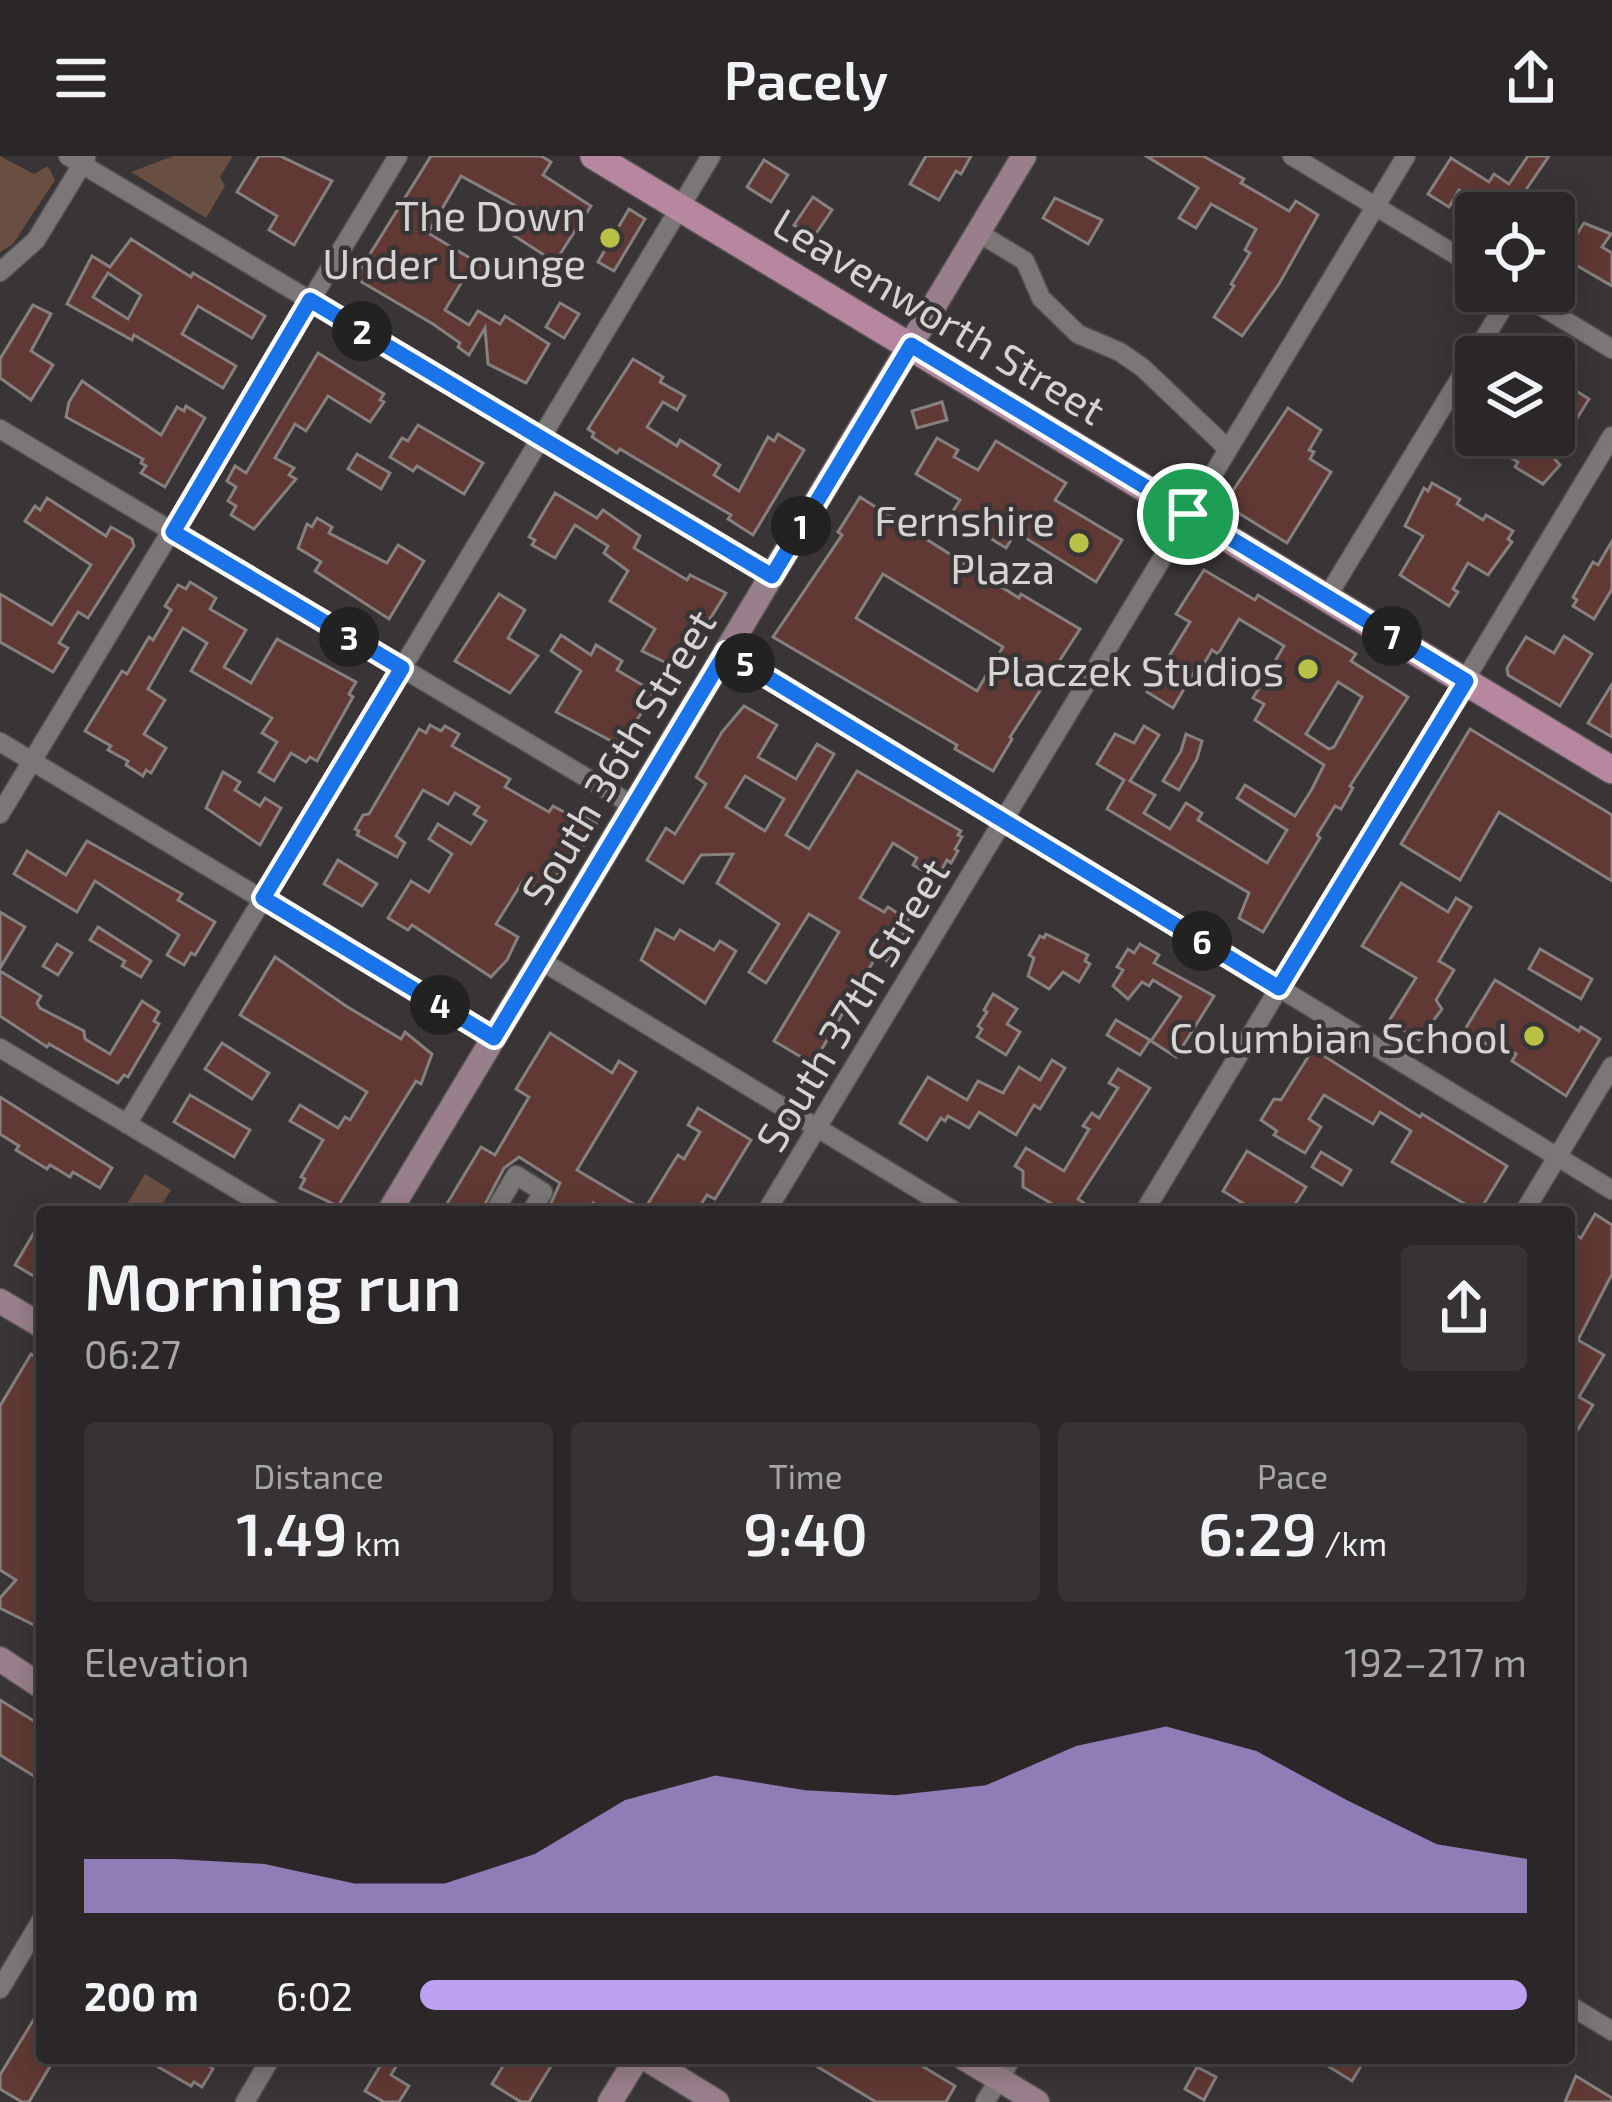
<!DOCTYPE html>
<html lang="en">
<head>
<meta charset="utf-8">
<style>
	:root { --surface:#2b2728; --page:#373334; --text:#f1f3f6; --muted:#a6a5a8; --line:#474445; --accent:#bca0f2 }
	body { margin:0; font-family:"Exo 2",sans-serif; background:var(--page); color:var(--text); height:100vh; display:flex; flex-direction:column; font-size:45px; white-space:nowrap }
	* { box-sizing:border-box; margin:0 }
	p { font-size:39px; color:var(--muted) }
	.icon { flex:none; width:66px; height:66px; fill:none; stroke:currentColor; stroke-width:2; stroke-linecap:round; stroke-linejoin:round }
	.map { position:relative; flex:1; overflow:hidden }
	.drawer { position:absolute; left:36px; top:1050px; width:1539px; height:858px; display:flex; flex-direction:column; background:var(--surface); border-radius:12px; box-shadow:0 6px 30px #0003,0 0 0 3px var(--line) }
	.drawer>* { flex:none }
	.controls { position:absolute; left:1455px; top:36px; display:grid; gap:24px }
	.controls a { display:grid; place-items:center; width:120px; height:120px; border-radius:12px; background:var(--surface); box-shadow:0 6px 30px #0003,0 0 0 3px var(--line); font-size:60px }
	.pin { position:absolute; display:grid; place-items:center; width:102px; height:102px; color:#fff; margin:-51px; border:6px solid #fff; border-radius:50%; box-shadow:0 3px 12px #0007 }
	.km { position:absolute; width:60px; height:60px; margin:-30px; border-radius:50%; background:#222; color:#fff; font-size:33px; line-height:60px; text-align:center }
	.round { display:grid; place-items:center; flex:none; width:126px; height:126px; border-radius:12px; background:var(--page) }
	.summary { display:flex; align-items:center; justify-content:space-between; height:204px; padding:0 48px }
	h1 { font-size:66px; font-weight:600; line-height:90px }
	.figures { display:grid; grid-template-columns:repeat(3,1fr); gap:18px; height:204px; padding:12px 48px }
	.figures div { display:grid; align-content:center; border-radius:12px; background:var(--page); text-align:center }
	.figures b { font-size:60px; font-weight:600 }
	.figures small { font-size:33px; font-weight:400 }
	.figures p { font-size:33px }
	.chart { height:336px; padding:24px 48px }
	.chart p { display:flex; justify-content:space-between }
	.chart svg { width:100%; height:216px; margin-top:12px; fill:var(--accent); opacity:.7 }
	ul { padding:0 48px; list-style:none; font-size:39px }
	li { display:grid; grid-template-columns:192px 144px 1fr; align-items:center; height:90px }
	li i { height:30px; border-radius:15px; background:var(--accent) }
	header { display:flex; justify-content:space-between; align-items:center; height:156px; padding:0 48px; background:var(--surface); font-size:54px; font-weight:600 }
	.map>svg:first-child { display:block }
	.green { fill:#694f42 }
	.building { fill:#603934; stroke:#86807f; stroke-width:3; fill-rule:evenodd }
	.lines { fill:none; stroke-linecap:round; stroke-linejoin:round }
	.street-casing { stroke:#575253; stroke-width:21 }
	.secondary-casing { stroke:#575253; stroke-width:27 }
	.primary-casing { stroke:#575253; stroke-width:30 }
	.street { stroke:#7c7777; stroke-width:18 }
	.secondary { stroke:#997f8b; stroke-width:24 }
	.primary { stroke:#b787a0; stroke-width:27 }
	.route-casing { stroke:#fff; stroke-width:24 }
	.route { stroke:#1a73e8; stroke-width:15 }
	.poi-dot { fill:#b8c146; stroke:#393435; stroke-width:4.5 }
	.labels { text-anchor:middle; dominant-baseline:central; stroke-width:9; stroke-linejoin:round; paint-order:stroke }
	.poi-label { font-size:42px; fill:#d6d3d3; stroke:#393435; text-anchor:end }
	.street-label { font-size:42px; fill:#d6d3d3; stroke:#393435 }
</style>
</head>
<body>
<header><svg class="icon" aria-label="menu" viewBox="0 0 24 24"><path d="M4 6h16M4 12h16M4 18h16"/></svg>Pacely<svg class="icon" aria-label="share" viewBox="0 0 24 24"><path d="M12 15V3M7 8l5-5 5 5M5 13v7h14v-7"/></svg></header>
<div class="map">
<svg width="1612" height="1946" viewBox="0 0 1612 1946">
	<rect width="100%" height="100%" fill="#393435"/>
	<g class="green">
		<path d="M0,0L34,18L48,10L55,24L13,88L0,96Z"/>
		<path d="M173,0H233L220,21L225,30L206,62L131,16Z"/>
		<path d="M145,1018L171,1034L157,1056H122Z"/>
	</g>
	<g class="building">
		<path d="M259,0H280L332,25L294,89L269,74L277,60L237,36Z"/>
		<path d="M431,0H541L551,6L543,19L591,50L555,106L513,79L527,56L461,20L428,77L485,111L477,126L466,119L445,154L469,169L478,155L500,168L505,160L549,188L526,227L488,208L485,172L469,199L458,191L460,187L433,168L355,122Z"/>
		<path d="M926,0H971L961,18L956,15L939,44L910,28Z"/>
		<path d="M1146,0H1203L1244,23L1241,27L1289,55L1296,45L1318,59L1279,128L1242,180L1214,161L1234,130L1231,128L1250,97L1245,94L1256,73L1211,48L1196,72L1179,62L1198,32Z"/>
		<path d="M1528,0H1549L1521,41L1548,57H1496L1459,34L1449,51L1428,38L1451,2L1489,26L1494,18L1509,28Z"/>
		<path d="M764,4L788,19L771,46L747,31Z"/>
		<path d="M813,41L832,54L813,82L794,69Z"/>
		<path d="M1055,42L1102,64L1088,88L1043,62Z"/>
		<path d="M629,53L645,63L614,115L598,106Z"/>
		<path d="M1584,67L1611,78L1602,91L1612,97V130L1562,101Z"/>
		<path d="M131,83L191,121L193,117L265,160L252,182L198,150L182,178L236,210L223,232L134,179L132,184L67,148L92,100L110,111ZM108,117L141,139L128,163L93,141Z"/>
		<path d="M560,147L579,158L564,182L546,171Z"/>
		<path d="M33,149L51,158L31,195L53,209L31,244L0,222V203Z"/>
		<path d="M318,197L384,238L380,244L384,246L370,266L328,240L306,275L295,268L275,302L294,312L289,319L296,323L254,373L231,359L236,350L228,345L236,331L227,325L235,310L246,317Z"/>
		<path d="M633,203L663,221L660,226L685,240L677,254L663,246L647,271L677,290L680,284L720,309L714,319L739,335L768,281L774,285L778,278L804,294L753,379L728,363L731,359L620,293L617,297L592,281L594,277L588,273Z"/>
		<path d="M82,225L161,279L177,251L184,255L186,250L205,262L165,331L141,317L146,310L141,307L143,303L66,261L69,246Z"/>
		<path d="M1570,231L1589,243L1553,301L1560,309L1543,328L1515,311L1518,306L1473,279H1554V245L1559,248Z"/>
		<path d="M942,246L947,264L917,272L912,255Z"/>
		<path d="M1288,252L1321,274L1309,294L1314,296L1310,303L1331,316L1287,387L1224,348Z"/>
		<path d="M418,269L483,307L464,338L417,310L413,315L390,301L402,282L408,285Z"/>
		<path d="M937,282L958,294L954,301L978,314L996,285L1066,327L1055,344L1122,384L1096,426L1016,376L1006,392L951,358L960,344L916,318Z"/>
		<path d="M357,298L390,317L381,333L348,313Z"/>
		<path d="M1432,327L1460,343L1457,348L1483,364L1486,359L1513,375L1508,383L1512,386L1488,419L1468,407L1453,433L1458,436L1449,450L1400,419L1423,380L1405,370L1424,332L1428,335Z"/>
		<path d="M555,337L597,362L603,354L640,380L634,392L687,424L690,419L726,437L679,513L642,495L655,473L610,445L628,415L604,397L608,390L575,369L555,402L532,389L535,384L529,381Z"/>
		<path d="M860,341L1019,442L1021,438L1080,473L1010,581L1012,583L993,615L955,593L957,589L773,481L842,379L838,376ZM883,418L1003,491L977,535L856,462Z"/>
		<path d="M47,342L106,380L111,371L132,383L134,390L88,462L78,456L59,487L68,492L53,516L0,486V438L52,469L91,409L25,365L35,350L40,354Z"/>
		<path d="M317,362L332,371L329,377L387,407L398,389L424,405L389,463L315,415L321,406L298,392L307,368L312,371Z"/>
		<path d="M1612,385V433L1594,463L1573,450L1577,444L1573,441L1593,406L1598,409Z"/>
		<path d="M1204,414L1255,444L1258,439L1356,498L1351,505L1408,541L1350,630L1353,632L1341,653L1335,650L1317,679L1320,682L1263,776L1239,762L1249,737L1107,653L1124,624L1097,608L1115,578L1134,587L1144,570L1159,579L1130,625L1155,639L1144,657L1170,673L1186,647L1202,657L1198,664L1267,707L1287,674L1237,642L1245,629L1295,660L1312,633L1324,609L1255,564L1264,548L1253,542L1284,490L1239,463L1218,498L1212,494L1202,511L1198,509L1173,552L1147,536L1190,466L1176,458ZM1338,526L1362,541L1334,591L1329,593L1306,578Z"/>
		<path d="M190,426L216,442L210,453L246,474L224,511L251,527L277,483L356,526L349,538L353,541L317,605L310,601L306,606L291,597L274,625L259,616L277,586L262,577L272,562L191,515L207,487L183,472L148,533L165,544L144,578L166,592L151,617L146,614L143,620L126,609L128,605L108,594L111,590L85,575L122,515L127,518L149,481L153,484L171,454L165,450L178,429L186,433Z"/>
		<path d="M499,438L525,454L508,482L538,500L510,537L455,505Z"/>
		<path d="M561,479L591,499L596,489L622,505L617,514L654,536L621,590L556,556L581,515L551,495Z"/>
		<path d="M1564,480L1592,498L1560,550L1508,519L1507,512L1526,481L1554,497Z"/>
		<path d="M1612,528V581L1588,567Z"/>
		<path d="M744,550L777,569L758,601L796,623L817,588L834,598L786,679L809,693L857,615L961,675L958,679L962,681L955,693L958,695L951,707L947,704L940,717L935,714L932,720L913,709L917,702L893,687L860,742L884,756L888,751L908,764L902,782L905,784L887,805L877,799L813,908L774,885L839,776L809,758L766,827L749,816L779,768L717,727L733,698L701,699L683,727L647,704L666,672L675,678L706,628L696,621L722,576ZM745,620L784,643L765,675L726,651Z"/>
		<path d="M430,569L441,575L445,570L459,578L452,590L510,623L505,631L549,656L553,650L580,665L583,660L596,668L580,695L574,692L553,726L548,723L541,734L523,725L496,768L518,781L507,804L491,821L412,769L408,774L388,762L411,725L429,736L452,698L429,683L438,668L471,688L486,665L474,658L479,651L455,637L448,648L423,634L396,680L405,687L397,701L357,679L359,675L355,673L363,659L369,658L419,573L426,577Z"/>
		<path d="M1470,573L1612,659V725L1499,656L1460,724L1401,688Z"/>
		<path d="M1186,578L1202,585L1197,603L1179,634L1163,625L1181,595Z"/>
		<path d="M223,616L240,626L235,634L260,650L265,642L281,652L260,689L206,652Z"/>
		<path d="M87,685L182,738L178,744L215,766L195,799L191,797L184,809L167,799L179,779L95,725L77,756L14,718L27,695L66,719Z"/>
		<path d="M338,704L377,728L362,750L324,728Z"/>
		<path d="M1401,727L1448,756L1456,742L1471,751L1439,805L1454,814L1436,844L1442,853L1419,884L1389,865L1416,822L1362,790Z"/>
		<path d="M0,756L25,771L0,812Z"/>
		<path d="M98,771L151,805L141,821L122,810L125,805L90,784Z"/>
		<path d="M656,773L674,783L680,774L714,794L720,785L736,795L705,847L641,804Z"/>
		<path d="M1046,778L1088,799L1085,805L1090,808L1079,826L1063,816L1049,833L1028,820L1034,802L1029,799L1040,780L1044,782Z"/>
		<path d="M57,788L72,797L58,819L43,810Z"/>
		<path d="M1140,788L1159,799L1154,807L1214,840L1176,901L1151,885L1181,841L1153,824L1149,830L1142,826L1128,843L1113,830L1123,814L1117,811L1128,793L1134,797Z"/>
		<path d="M1540,793L1592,823L1581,843L1529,813Z"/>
		<path d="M275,801L346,850L401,883L405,876L432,898L421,928L416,925L338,1050L300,1032L305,1023L301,1021L323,984L290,965L300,949L338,972L345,961L350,964L367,936L240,859Z"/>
		<path d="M0,815L41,840L37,847L40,852L84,875L85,883L110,898L142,845L159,856L154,865L159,868L128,921L124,919L118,927L49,888L47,891L0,860Z"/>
		<path d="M1495,824L1579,875L1581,871L1600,883L1566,940L1512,905L1516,898L1493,885L1490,890L1464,875Z"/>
		<path d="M993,838L1017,853L1007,868L1020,876L1006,899L977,881L982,873L978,870L987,856L984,854Z"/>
		<path d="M1116,864L1150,884L1140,899L1107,879Z"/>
		<path d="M550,877L612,917L619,905L636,916L577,1014L644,1054L678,999L684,1003L700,976L688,969L698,952L751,984L715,1043L707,1039L696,1056H607L593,1047L588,1056H547L560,1027L519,1001L504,1012L481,1056H442L481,991L495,999L529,941L516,933Z"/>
		<path d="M222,887L269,917L252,943L205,913Z"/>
		<path d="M1313,893L1420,961L1422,958L1507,1010L1479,1056L1392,1006L1411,975L1380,956L1373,968L1324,939L1309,963L1321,971L1305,997L1274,979L1277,975L1261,964L1274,943L1281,944Z"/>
		<path d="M1052,904L1065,912L1040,953L1034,949L1016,979L979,956L969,972L948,960L945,965L941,962L927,984L900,967L928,921L967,944L978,925L1003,937L1019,911L1040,924Z"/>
		<path d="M1118,913L1150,932L1078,1043L1084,1047L1079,1056H1066L1023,1031V1015L1015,1010L1026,992L1064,1015L1089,973L1083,970L1092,957L1099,962L1118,932L1109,927Z"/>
		<path d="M190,939L250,974L234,1001L174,966Z"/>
		<path d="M0,941L112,1012L100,1032L73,1016L70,1021L50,1009L47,1013L16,994L19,990L0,978Z"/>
		<path d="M1247,995L1306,1031L1290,1056H1257L1223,1035Z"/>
		<path d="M1321,996L1351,1014L1342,1029L1312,1011Z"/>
		<path d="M1595,1058L1612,1069V1118L1578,1184L1604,1199L1579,1241L1593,1249L1569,1288V1091L1576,1079L1581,1082Z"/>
		<path d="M42,1063V1125L15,1109Z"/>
		<path d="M31,1198L42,1205V1473L0,1452V1442L16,1424L0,1414V1250Z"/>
		<path d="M0,1544L42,1570V1625L0,1599Z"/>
		<path d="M42,1850V1902H55L29,1946H22L0,1933V1919Z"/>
		<path d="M143,1902H214L209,1910L213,1913L202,1931L194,1926L191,1930Z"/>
		<path d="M385,1902H401L391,1919L409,1930L399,1946H384L365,1935Z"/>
		<path d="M508,1902H556L529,1946H521L492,1928Z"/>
		<path d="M803,1902H909L955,1930L946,1946H876Z"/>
		<path d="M1315,1902H1366L1352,1925Z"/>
		<path d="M1197,1911L1216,1921L1204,1944L1185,1933Z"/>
		<path d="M1576,1920L1612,1942V1946H1565Z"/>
	</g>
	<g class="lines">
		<g class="street-casing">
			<g id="street">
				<path d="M68,0L772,420"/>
				<path d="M1292,0L1476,111"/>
				<path d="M979,77L1025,105L1041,142L1078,178L1120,196L1143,212L1227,292"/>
				<path d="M0,116L36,84L86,2"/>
				<path d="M1516,135L1612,193"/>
				<path d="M0,273L634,650"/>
				<path d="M1327,441L1513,135"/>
				<path d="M726,496L1612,1034"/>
				<path d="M0,586L494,882"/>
				<path d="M0,658L398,0"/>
				<path d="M540,804L956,1056"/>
				<path d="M0,892L275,1056"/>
				<path d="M127,968L711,0"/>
				<path d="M494,1056L516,1019L543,1036L531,1056"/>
				<path d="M766,1056L1406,0"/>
				<path d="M1144,1056L1612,280"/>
				<path d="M1524,1056L1612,910"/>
				<path d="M0,1833L42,1763"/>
				<path d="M1569,1849L1612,1875"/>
				<path d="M245,1946L271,1902"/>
				<path d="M985,1946L1012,1902"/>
			</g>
		</g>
		<g class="secondary-casing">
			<g id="secondary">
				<path d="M389,1056L1024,0"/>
				<path d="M0,1145L42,1170"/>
				<path d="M0,1503L42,1531"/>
				<path d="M645,1902L717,1946"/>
				<path d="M964,1902L1037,1946"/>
				<path d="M610,1946L637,1902"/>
			</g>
		</g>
		<g class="primary-casing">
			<path id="primary" d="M594,0L1612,614"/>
		</g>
		<use href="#street" class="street"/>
		<use href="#secondary" class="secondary"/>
		<use href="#primary" class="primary"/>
	</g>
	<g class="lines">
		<g class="route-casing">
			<path id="route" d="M310,144L772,420L911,189L1466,525L1279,832L726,496L494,882L263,742L402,512L173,376Z"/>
		</g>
		<use href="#route" class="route"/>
	</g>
	<g class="poi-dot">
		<circle cx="610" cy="82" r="12"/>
		<circle cx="1079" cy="387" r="12"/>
		<circle cx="1308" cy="513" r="12"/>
		<circle cx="1534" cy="880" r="12"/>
	</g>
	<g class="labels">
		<g class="poi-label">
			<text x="586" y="58">The Down<tspan x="586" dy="48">Under Lounge</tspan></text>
			<text x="1055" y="363">Fernshire<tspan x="1055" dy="48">Plaza</tspan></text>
			<text x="1284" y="513">Placzek Studios</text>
			<text x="1510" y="880">Columbian School</text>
		</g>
		<g class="street-label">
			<text transform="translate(940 159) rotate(31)">Leavenworth Street</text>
			<text transform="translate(617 600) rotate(-59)">South 36th Street</text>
			<text transform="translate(851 848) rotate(-59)">South 37th Street</text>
		</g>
	</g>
</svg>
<div class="controls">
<a><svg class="icon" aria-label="locate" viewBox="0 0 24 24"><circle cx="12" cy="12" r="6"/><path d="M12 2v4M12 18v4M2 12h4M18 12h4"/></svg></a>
<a><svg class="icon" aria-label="layers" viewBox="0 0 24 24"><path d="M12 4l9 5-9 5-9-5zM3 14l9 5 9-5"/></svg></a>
</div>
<div class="pin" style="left:1188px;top:358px;background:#1e9e55"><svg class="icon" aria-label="arrive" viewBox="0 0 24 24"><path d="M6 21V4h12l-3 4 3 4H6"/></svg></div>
<b class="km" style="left:801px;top:370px">1</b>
<b class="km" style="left:362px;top:175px">2</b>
<b class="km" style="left:349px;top:481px">3</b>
<b class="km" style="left:440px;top:849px">4</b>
<b class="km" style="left:745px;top:507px">5</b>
<b class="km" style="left:1202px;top:785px">6</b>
<b class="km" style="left:1392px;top:480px">7</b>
<section class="drawer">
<div class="summary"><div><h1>Morning run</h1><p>06:27</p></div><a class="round"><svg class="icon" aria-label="share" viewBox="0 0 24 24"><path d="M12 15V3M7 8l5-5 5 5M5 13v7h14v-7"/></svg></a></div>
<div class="figures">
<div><p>Distance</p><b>1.49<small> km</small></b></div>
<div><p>Time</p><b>9:40</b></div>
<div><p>Pace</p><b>6:29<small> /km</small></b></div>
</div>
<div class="chart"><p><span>Elevation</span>192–217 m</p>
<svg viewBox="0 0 160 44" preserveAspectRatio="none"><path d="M0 44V33L10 33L20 34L30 38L40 38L50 32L60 21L70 16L80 19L90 20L100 18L110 10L120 6L130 11L140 21L150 30L160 33V44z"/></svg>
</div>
<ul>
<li><b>200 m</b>6:02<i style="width:100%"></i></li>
</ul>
</section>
</div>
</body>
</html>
